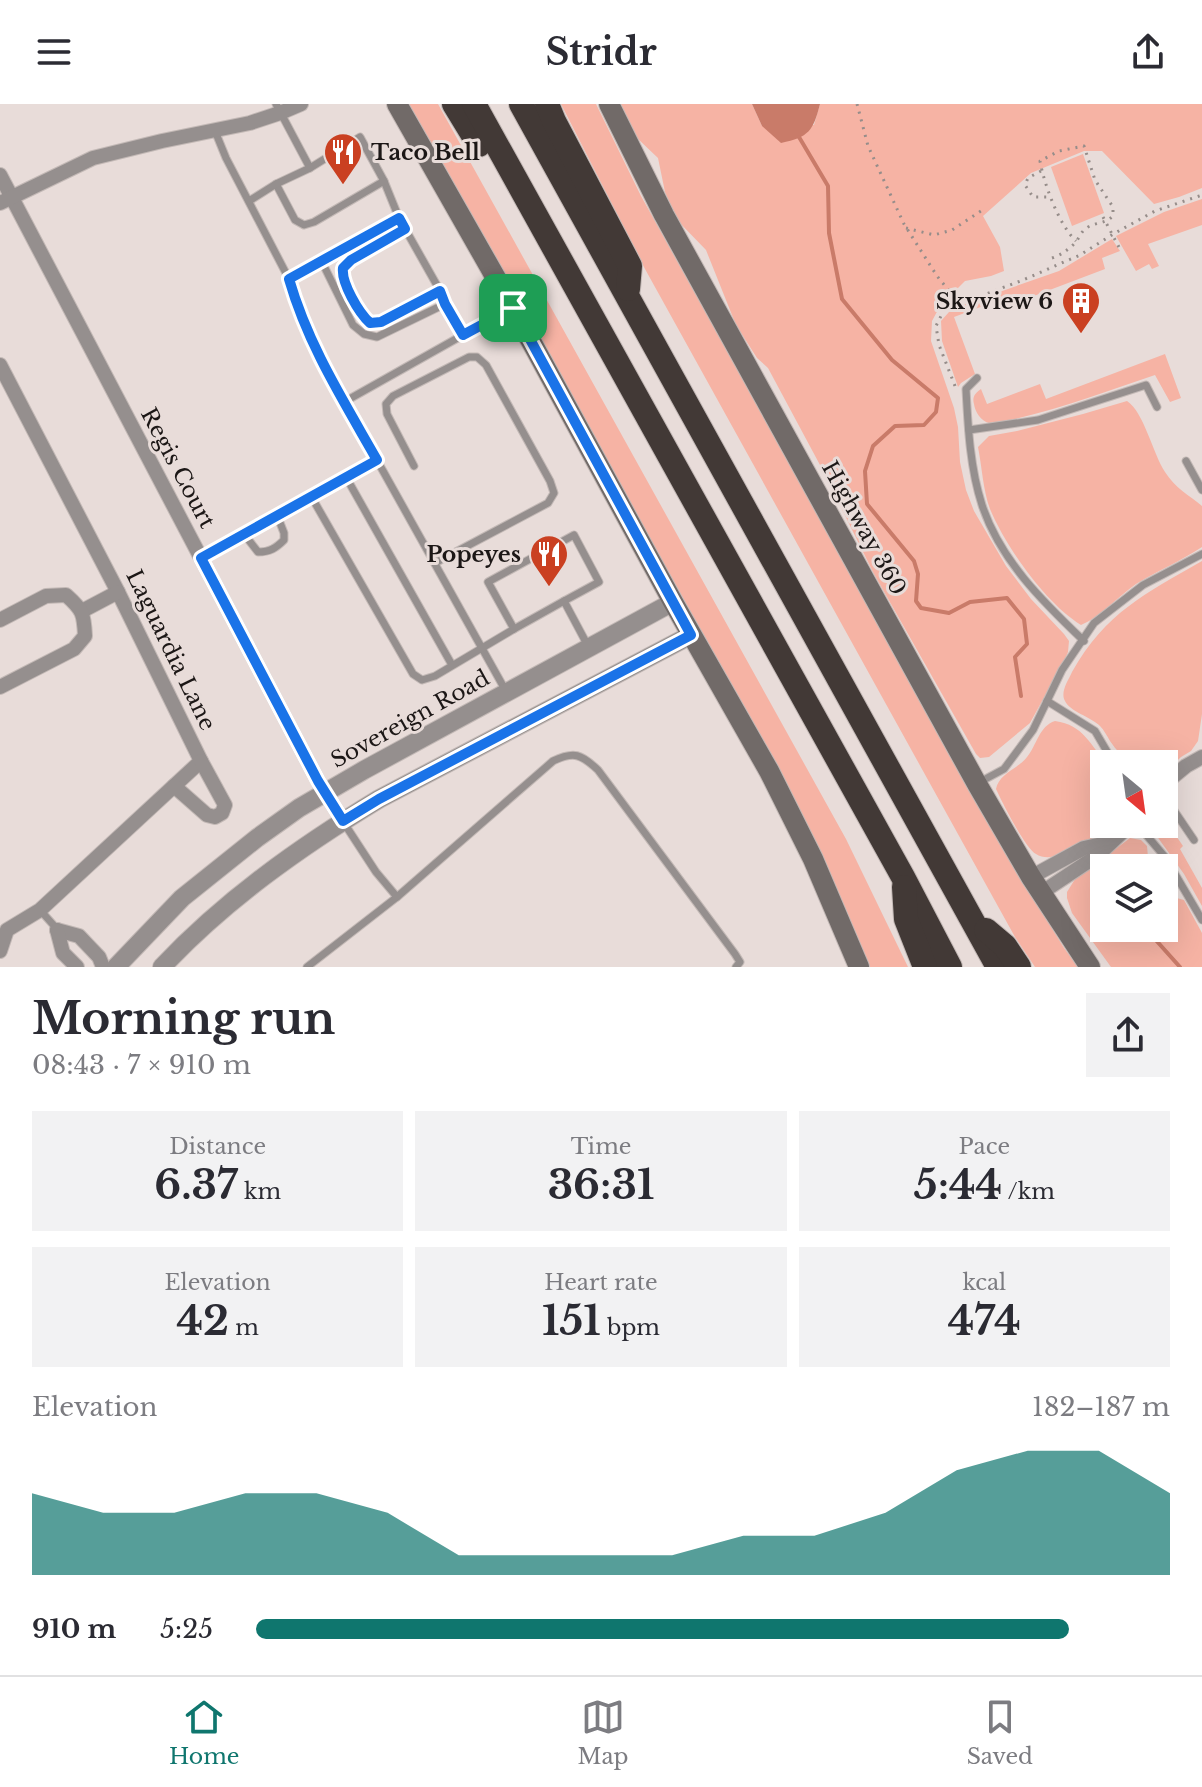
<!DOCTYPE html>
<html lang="en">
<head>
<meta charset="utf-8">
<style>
	:root { --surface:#fff; --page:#f2f2f3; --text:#2b2b33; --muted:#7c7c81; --line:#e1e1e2; --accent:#0f766e }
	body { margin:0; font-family:"Libre Baskerville",serif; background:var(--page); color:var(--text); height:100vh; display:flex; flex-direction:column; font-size:30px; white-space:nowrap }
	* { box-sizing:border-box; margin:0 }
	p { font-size:26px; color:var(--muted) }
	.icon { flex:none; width:44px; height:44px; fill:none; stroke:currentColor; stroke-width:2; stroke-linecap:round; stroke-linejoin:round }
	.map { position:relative; height:863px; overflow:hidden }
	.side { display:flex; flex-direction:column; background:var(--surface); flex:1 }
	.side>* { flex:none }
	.needle { width:52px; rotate:151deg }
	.tools { position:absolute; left:1090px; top:646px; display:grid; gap:16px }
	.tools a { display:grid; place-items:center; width:88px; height:88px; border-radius:0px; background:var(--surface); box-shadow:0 8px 32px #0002; font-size:40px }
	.pin { position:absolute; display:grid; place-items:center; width:68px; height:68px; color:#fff; margin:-34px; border-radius:16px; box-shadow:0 4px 12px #0006 }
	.round { display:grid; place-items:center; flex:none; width:84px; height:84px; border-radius:0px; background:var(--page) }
	.headline { display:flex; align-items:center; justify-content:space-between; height:136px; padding:0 32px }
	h1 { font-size:44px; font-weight:700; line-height:60px }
	.stats { display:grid; grid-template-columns:repeat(3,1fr); gap:12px; height:136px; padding:8px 32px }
	.stats div { display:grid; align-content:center; border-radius:0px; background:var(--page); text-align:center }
	.stats b { font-size:40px; font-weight:700 }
	.stats small { font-size:22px; font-weight:400 }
	.stats p { font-size:22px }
	.chart { height:224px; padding:16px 32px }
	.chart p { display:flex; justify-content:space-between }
	.chart svg { width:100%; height:144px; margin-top:8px; fill:var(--accent); opacity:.7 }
	ul { padding:0 32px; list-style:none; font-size:26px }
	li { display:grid; grid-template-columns:128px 96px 1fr; align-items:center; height:60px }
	li i { height:20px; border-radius:10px; background:var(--accent) }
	header { display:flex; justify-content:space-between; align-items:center; height:104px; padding:0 32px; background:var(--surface); font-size:36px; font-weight:700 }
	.menu { display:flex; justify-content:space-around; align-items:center; height:112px; border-top:2px solid var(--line); background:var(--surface); font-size:22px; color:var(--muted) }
	.menu a { display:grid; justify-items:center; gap:4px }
	.menu .active { color:var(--accent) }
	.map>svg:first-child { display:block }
	.green { fill:#f6b3a4 }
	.water { fill:#c97b69 }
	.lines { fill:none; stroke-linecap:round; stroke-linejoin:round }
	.stream { stroke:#c97b69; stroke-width:4 }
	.service-casing { stroke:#c3b9b6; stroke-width:9 }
	.minor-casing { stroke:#c3b9b6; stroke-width:16 }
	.tertiary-casing { stroke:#c3b9b6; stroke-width:20 }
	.secondary-casing { stroke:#c3b9b6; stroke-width:22 }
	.motorway-casing { stroke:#c3b9b6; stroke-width:26 }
	.path { stroke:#968d8a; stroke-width:3; stroke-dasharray:2 6; stroke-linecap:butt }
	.service { stroke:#958f8e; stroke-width:7 }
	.minor { stroke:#958f8e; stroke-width:14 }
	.tertiary { stroke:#958f8e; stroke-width:18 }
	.secondary { stroke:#716a68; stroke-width:20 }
	.motorway { stroke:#423936; stroke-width:24 }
	.route-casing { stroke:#fff; stroke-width:16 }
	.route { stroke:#1a73e8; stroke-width:10 }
	.labels { text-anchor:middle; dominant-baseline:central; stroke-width:6; stroke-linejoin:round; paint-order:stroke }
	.poi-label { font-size:22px; font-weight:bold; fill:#1c1716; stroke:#e8dcd9; text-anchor:end }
	.street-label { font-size:22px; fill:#1c1716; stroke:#e8dcd9 }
</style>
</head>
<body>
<header><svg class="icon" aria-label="menu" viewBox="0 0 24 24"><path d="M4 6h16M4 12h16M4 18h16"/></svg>Stridr<svg class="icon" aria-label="share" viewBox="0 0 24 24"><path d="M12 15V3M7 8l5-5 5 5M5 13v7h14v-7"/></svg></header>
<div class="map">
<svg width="1202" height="863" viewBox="0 0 1202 863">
	<rect width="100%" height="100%" fill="#e8dcd9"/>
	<g class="green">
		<path d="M408,0H438L846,735L908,863H868L832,775L811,730L732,582Z"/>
		<path d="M561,0H596L641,92L1006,749L1064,844L1078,863H1035L1015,833L645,165Z"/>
		<path d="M620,0H752L762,22L814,21L820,0H1202V84L1179,93L1154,100L1102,47H1084L1031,69L983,112L1000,143L1004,167L991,172L965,177L940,202L932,217L931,237L954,304L958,323L960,358L966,386L974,407L1006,462L1031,495L1064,530L1069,537L1068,548L1065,555L1030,619L989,653L980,654L976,650L874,470L820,361L768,264L757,254L736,221L706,146L676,115L665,88L658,54L637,34Z"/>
		<path d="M1083,50L1104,109L1072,122L1051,63Z"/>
		<path d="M1202,95V121L1148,140L1159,162L1152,165L1149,160L1136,167L1116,132L1164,108Z"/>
		<path d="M1112,135L1120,147L1102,154L1105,165L997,206L994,198L954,213L975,270L961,279L958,283L942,237L941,217L949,208L968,199L1059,167Z"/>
		<path d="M1165,250L1181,294L1170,298L1155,271C1110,286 1066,303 1019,314C1011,316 998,321 989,319C981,317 975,308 974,300C972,293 975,289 981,285L987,300L1040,280L1046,295Z"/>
		<path d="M1127,297C1144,308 1153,350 1165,368C1175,384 1189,391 1202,402V443C1181,457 1157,467 1136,480C1117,493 1102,512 1081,521C1045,499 1006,443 990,405C983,386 982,363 978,343L989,332L1017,327L1083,310Z"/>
		<path d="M1202,457V610L1198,637L1191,647L1181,653L1164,669V660H1131C1123,653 1116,646 1110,637C1107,632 1104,626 1100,622C1091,613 1069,607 1065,597C1060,588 1068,577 1072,568C1106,508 1145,490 1202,457Z"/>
		<path d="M1055,617C1084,621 1090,641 1107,660H1104V720H1117C1101,732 1056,763 1036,750C1025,744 1002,698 996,685C999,669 1018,665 1027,653C1037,641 1039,622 1055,617Z"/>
		<path d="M1164,714L1183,742L1180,745L1202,784V802L1184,770L1151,724L1150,720H1164Z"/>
		<path d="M1130,734L1141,736L1147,742L1148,753L1155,764H1104V824H1164V779L1173,793L1184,796L1202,829V863H1111L1072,809L1067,794V788L1077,772L1104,754Z"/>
	</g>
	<path class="water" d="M752,0H820C813,27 809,33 781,39L762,22Z"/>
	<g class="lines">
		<g class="stream">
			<path d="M799,33L828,82L829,129L842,195L892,256L938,294L936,308L924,321L895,322L873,342L865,367L867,400L914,457L918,470L916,497L921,504L949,509L970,498L1007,494L1024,515L1027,540L1015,553L1021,592"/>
			<path d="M1145,824L1180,863"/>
		</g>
		<g class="service-casing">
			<g id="service">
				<path d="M276,0L310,64L360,33L384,77L399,114L443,192L445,200L463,231L344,298"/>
				<path d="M215,27L226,54L289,175L299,209L316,247L507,589"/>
				<path d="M276,80L295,116L304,121L314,118L384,77"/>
				<path d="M249,97L276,80L310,64"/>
				<path d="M405,125L345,160L342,169L345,180L364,213L370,219H375L385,216L440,187"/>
				<path d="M321,156L353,221L364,230L377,233L445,200"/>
				<path d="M289,175L399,114"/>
				<path d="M463,231L511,205"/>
				<path d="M977,274L966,285C968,323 970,364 982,401C1000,456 1043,498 1084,537"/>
				<path d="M969,326L1038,316L1146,281L1157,303"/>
				<path d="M1186,357L1202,386"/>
				<path d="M414,362L387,310L386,300L393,292L469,253H477L486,261L550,377L554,389L548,399L435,459"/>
				<path d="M346,373L452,561"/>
				<path d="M311,392L413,570L422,576L435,572L514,525L488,478L574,431L599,478L564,497L588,542"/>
				<path d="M244,430L258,448C270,448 276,444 284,436V429L277,411"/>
				<path d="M201,454L377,356"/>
				<path d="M514,525L564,497"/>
				<path d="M1047,597L1095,627L1112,656L1117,660"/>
				<path d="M978,679L1004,665L1033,626L1062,566L1094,519L1143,481L1202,450"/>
				<path d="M1164,698L1173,705L1194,736"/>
				<path d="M1137,720L1165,753L1202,816"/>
				<path d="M397,793L553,657C574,647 581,650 598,666L735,850L740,858L736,863"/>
				<path d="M40,806L57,825"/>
				<path d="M307,863L397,793L376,768L344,719"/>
			</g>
		</g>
		<g class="minor-casing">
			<g id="minor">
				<path d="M0,71L318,677L343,717"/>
				<path d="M0,99L93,54L162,37L250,19L280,9L301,0"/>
				<path d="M0,261L118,488L201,657L40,806L7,826L0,847"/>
				<path d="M82,507L118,488"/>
				<path d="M0,516L46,492L66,491C83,506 84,510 85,532L74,545L0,583"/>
				<path d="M1164,680L1186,662L1202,653"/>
				<path d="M174,682L207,711L215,713L222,709L225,701L201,657"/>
				<path d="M1031,773L1084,744L1111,738"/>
				<path d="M1041,789L1098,751L1131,720"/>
				<path d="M57,826L79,832L99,853L103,863"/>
				<path d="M57,826L63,849L77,863"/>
			</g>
		</g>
		<g class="tertiary-casing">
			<g id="tertiary">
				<path d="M116,863L182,794L257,734L299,704L364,666L673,498"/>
				<path d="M162,863C225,796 300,743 379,695L691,531"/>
			</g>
		</g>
		<g class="secondary-casing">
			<g id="secondary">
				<path d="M397,0L513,204L673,498L769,667L813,755L859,863"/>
				<path d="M609,0L664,111L977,680L1031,773L1090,863"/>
			</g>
		</g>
		<g class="motorway-casing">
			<g id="motorway">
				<path d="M454,0L479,41"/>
				<path d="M474,0L903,773L950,863"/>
				<path d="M521,0L998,863"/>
				<path d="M547,0L554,17L630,162L628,185"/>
				<path d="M904,783L906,815L925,863"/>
				<path d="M986,826L1005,842L1019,863"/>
			</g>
		</g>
		<g class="path">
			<path d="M857,0L868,42L904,120L937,172L959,199"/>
			<path d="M1041,67L1028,74L1025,81L1033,93H1052"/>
			<path d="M1103,113L1121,147"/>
			<path d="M906,124L934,131L952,126L984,105"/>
			<path d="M1052,154C1061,151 1068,146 1075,139C1080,133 1081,127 1088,123C1097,118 1105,120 1113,112V103L1095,76L1084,42L1059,47L1040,57C1044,80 1059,121 1076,137"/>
			<path d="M955,282L939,241L936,222L944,206L1023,176L1080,151L1115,129L1155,107L1202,91"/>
		</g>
		<use href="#service" class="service"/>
		<use href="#minor" class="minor"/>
		<use href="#tertiary" class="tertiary"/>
		<use href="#secondary" class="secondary"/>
		<use href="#motorway" class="motorway"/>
	</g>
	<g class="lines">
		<g class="route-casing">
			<path id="route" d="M399,114L405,125L351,156L343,164C341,179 359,209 370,219L381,218L440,187L445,200L463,231L513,204L691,531L379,695L343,717L318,677L201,454L377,356C343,296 308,241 289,175Z"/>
		</g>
		<use href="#route" class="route"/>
	</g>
	<defs>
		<g id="restaurant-pin" transform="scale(2)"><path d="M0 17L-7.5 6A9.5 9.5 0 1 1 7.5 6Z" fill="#ca4021" stroke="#e8dcd9"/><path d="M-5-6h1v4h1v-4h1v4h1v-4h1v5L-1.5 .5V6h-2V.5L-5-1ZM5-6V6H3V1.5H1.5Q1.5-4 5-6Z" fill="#fff"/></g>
		<g id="building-pin" transform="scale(2)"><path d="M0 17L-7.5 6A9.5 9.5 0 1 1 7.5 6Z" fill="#ca4021" stroke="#e8dcd9"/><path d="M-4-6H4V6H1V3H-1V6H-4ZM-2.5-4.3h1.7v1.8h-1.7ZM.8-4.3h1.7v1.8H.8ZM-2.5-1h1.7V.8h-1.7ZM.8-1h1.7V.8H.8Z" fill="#fff"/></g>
	</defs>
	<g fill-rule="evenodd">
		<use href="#restaurant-pin" x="343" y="48"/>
		<use href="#building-pin" x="1081" y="197"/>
		<use href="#restaurant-pin" x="549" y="450"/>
	</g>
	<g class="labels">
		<g class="poi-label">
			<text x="371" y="48" text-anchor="start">Taco Bell</text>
			<text x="1053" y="197">Skyview 6</text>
			<text x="521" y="450">Popeyes</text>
		</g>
		<g class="street-label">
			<text transform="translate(178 364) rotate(62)">Regis Court</text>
			<text transform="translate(864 424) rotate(61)">Highway 360</text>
			<text transform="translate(171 546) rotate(64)">Laguardia Lane</text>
			<text transform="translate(410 615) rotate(-29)">Sovereign Road</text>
		</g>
	</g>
</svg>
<div class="tools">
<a><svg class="needle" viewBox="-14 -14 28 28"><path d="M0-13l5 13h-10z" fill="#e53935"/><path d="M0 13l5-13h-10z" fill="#7c7c81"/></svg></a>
<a><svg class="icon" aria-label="layers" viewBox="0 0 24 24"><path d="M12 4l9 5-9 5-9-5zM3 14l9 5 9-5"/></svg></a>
</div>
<div class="pin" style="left:513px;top:204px;background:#1e9e55"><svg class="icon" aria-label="arrive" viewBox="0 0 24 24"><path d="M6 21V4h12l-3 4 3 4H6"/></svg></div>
</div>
<section class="side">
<div class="headline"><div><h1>Morning run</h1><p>08:43 · 7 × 910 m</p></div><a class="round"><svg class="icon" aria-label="share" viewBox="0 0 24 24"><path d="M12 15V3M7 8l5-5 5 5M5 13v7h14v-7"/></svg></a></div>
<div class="stats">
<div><p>Distance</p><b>6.37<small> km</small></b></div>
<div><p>Time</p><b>36:31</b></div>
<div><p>Pace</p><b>5:44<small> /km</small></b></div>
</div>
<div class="stats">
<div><p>Elevation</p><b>42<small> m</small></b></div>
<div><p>Heart rate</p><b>151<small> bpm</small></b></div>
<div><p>kcal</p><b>474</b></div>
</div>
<div class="chart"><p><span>Elevation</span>182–187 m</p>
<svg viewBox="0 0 160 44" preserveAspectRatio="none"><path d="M0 44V19L10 25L20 25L30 19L40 19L50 25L60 38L70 38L80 38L90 38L100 32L110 32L120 25L130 12L140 6L150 6L160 19V44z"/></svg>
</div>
<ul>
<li><b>910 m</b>5:25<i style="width:89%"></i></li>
</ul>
</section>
<nav class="menu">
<a class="active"><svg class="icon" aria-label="home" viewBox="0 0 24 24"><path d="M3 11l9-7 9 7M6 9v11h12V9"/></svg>Home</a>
<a><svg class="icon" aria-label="map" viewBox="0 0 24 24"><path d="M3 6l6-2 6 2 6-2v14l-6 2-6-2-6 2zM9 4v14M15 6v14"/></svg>Map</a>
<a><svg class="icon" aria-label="saved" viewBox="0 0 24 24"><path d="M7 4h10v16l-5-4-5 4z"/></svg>Saved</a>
</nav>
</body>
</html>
